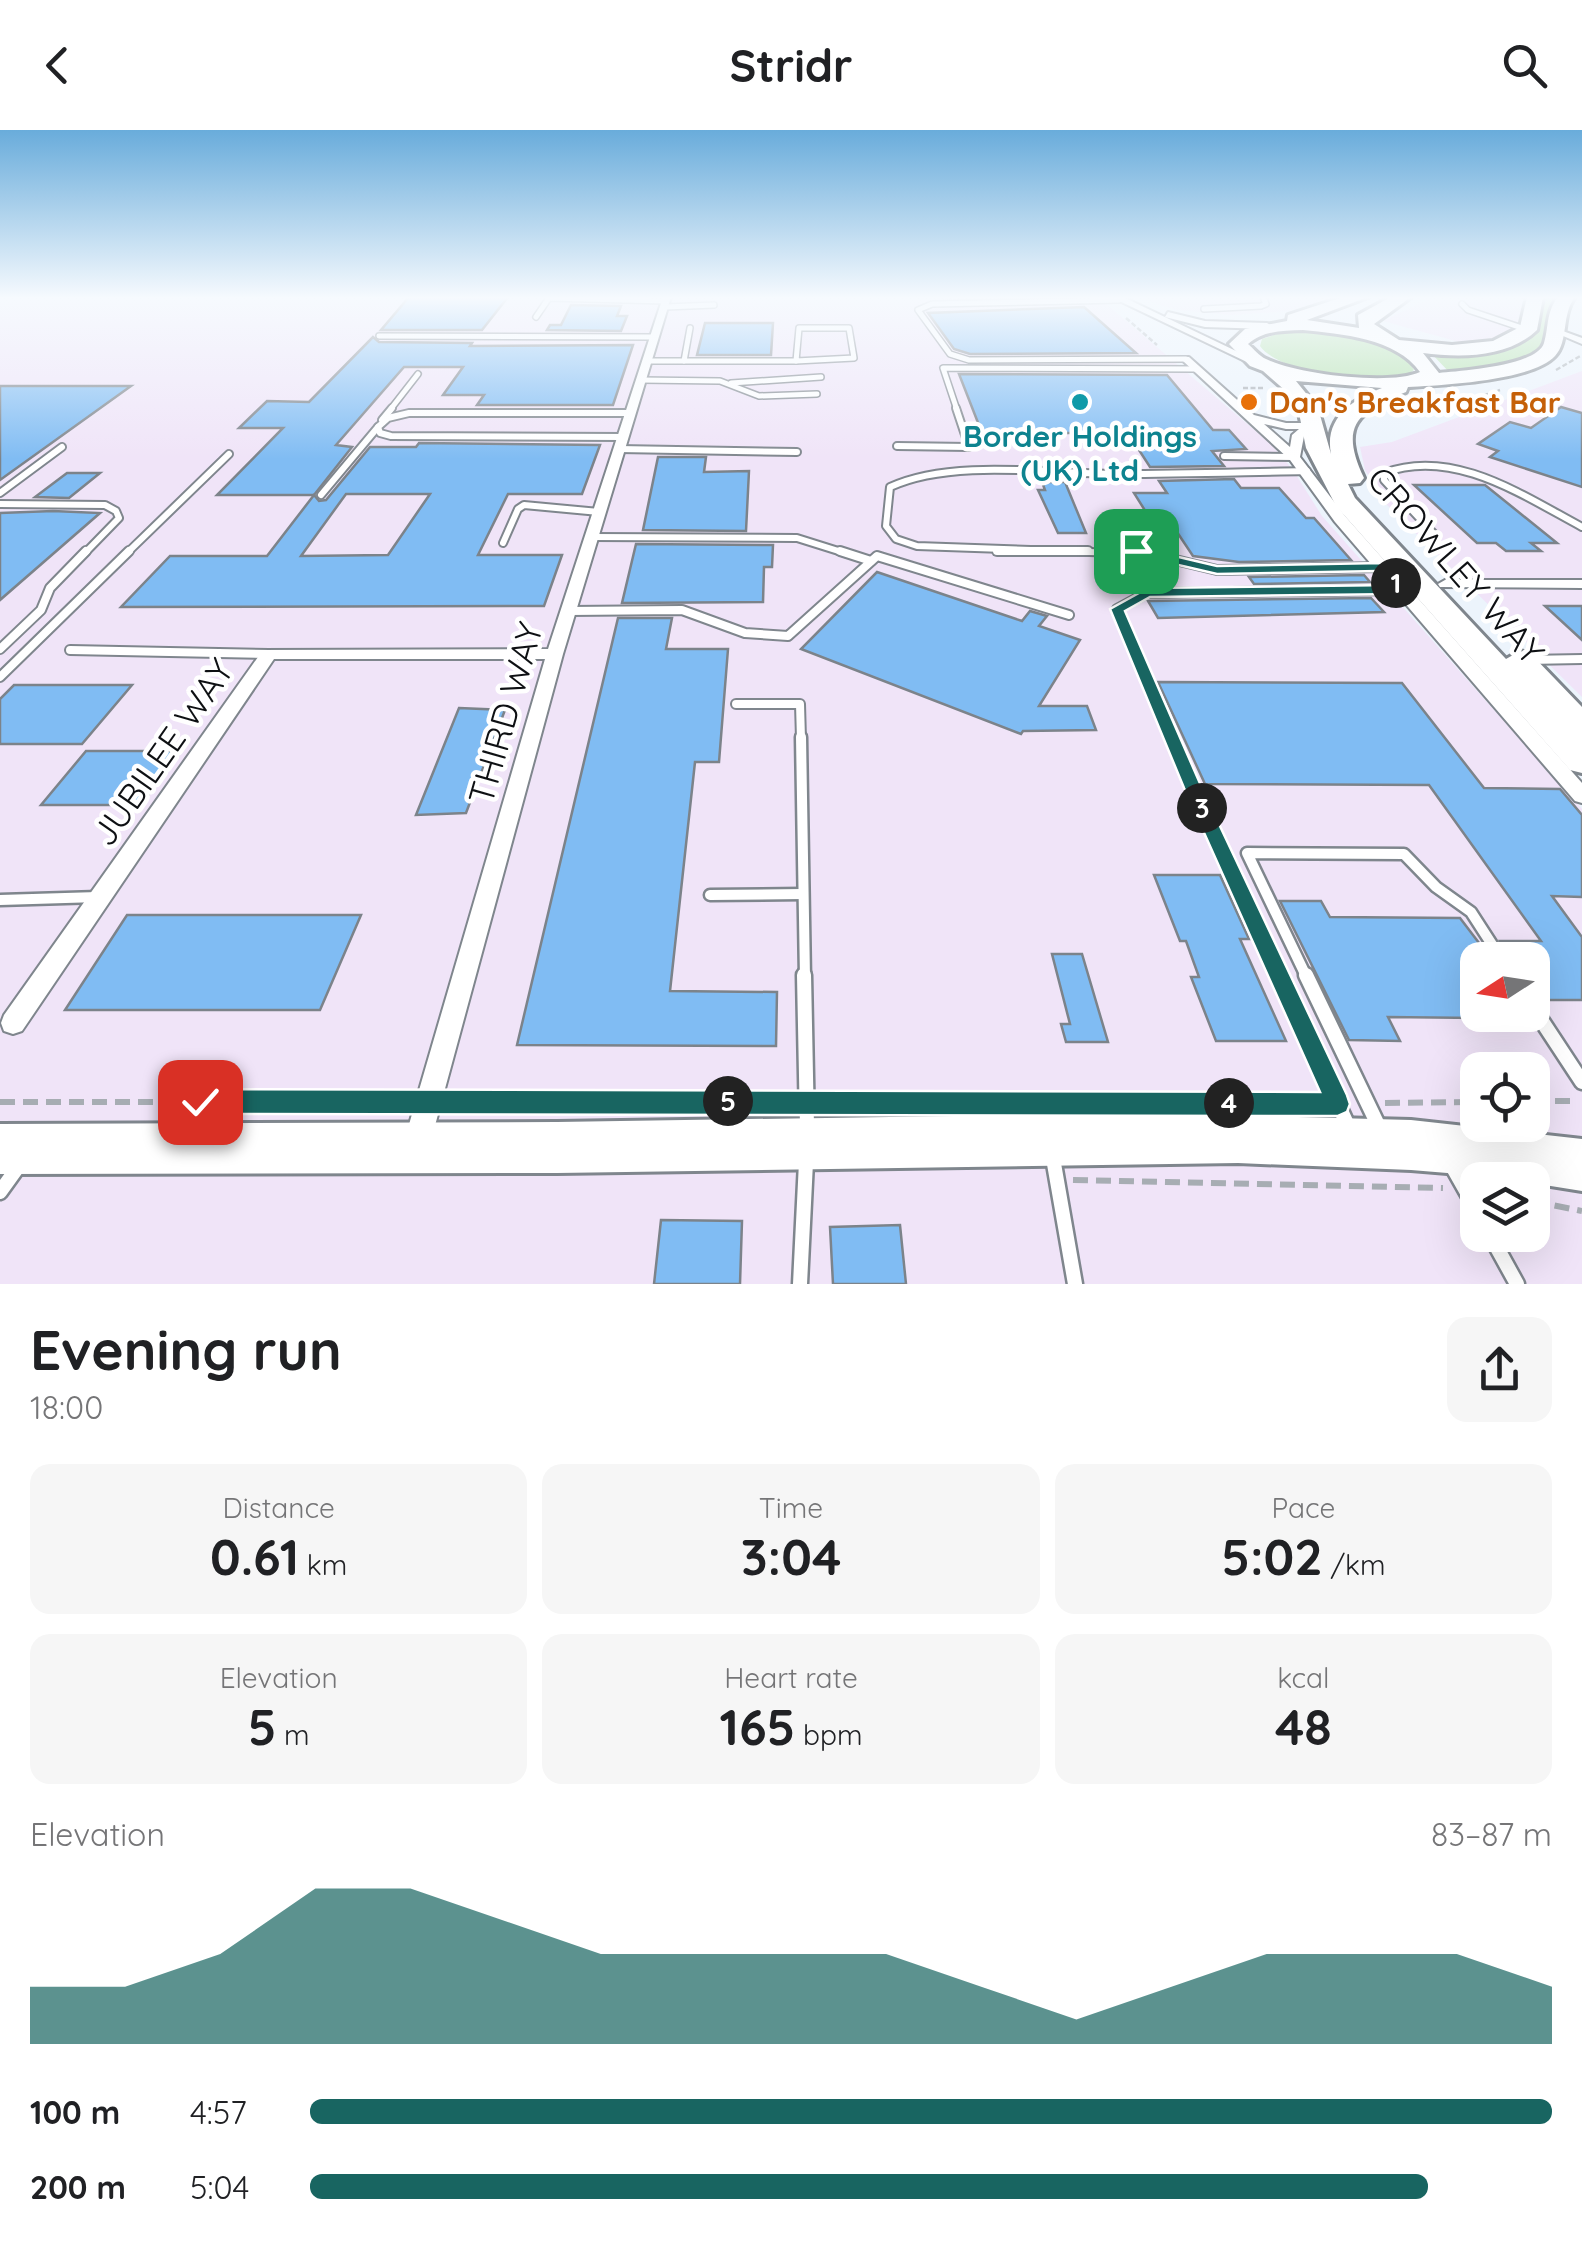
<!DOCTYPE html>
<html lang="en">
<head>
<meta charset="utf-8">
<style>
	:root { --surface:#fff; --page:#f6f6f6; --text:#202124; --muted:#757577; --accent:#186561 }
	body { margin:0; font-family:Quicksand,sans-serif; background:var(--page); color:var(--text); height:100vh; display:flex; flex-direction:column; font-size:38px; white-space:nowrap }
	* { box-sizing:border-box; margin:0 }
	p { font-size:32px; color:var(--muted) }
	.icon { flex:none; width:55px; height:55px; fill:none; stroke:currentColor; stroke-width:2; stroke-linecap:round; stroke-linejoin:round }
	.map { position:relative; height:1154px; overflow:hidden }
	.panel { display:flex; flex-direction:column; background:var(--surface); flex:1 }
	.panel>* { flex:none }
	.needle { width:65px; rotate:258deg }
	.tools { position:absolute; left:1460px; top:812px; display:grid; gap:20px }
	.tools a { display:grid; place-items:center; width:90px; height:90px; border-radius:20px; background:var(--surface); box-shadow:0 10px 40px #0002; font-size:50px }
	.pin { position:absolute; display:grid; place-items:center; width:85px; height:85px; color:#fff; margin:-42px; border-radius:20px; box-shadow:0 5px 15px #0006 }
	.km { position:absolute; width:50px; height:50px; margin:-25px; border-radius:50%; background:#222; color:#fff; font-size:28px; line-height:50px; text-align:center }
	.round { display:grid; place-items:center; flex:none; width:105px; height:105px; border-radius:20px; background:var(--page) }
	.overview { display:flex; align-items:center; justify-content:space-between; height:170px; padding:0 30px }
	h1 { font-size:55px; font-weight:800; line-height:75px }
	.metrics { display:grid; grid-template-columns:repeat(3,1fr); gap:15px; height:170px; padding:10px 30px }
	.metrics div { display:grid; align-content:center; border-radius:20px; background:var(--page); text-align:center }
	.metrics b { font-size:50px; font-weight:800 }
	.metrics small { font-size:28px; font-weight:400 }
	.metrics p { font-size:28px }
	.chart { height:280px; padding:20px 30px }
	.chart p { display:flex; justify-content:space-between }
	.chart svg { width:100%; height:180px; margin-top:10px; fill:var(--accent); opacity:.7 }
	ul { padding:0 30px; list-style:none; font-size:32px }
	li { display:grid; grid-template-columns:160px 120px 1fr; align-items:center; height:75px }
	li i { height:25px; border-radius:12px; background:var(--accent) }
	header { display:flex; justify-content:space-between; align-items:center; height:130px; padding:0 30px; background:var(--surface); font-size:45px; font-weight:800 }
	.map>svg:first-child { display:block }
	.industrial { fill:#f0e4f8; fill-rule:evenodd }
	.green { fill:#b2e1ab }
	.building { fill:#80bcf3; stroke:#7c838a; stroke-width:2.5; fill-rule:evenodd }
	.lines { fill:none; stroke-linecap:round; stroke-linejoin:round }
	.lane-far4-casing { stroke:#7f868d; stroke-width:8 }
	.lane-far3-casing { stroke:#7f868d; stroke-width:10 }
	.lane-far2-casing { stroke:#7f868d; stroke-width:12 }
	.lane-far1-casing { stroke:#7f868d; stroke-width:15 }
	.lane-casing { stroke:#7f868d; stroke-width:19 }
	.street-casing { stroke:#7f868d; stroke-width:4 }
	.highway-casing { stroke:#7f868d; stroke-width:6 }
	.path-far1 { stroke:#a7adb3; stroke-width:2.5; stroke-dasharray:5 2.5; stroke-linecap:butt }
	.path { stroke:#a7adb3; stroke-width:6; stroke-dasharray:15 8; stroke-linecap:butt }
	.lane-far4 { stroke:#fff; stroke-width:5 }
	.lane-far3 { stroke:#fff; stroke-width:6 }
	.lane-far2 { stroke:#fff; stroke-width:8 }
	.lane-far1 { stroke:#fff; stroke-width:10 }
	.lane { stroke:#fff; stroke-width:14 }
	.street { fill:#fff; fill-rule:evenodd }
	.highway { fill:#fff; fill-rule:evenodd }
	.route { fill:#186561; stroke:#fff; stroke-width:2.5 }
	.culture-dot { fill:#0f9aa8; stroke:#fff; stroke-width:4 }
	.food-dot { fill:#e8710a; stroke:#fff; stroke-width:4 }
	.labels { text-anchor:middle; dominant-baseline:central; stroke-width:9; stroke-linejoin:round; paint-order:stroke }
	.far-food-label { font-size:30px; font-weight:bold; fill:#c56008; stroke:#fff; text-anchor:start }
	.far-culture-label { font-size:30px; font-weight:bold; fill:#0d838f; stroke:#fff }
	.street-label { font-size:35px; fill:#0e1013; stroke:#fff }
</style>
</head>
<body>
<header><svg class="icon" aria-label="back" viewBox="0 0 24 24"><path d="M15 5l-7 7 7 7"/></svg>Stridr<svg class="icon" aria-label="search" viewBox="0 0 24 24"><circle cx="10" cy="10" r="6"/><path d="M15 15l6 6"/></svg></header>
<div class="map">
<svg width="1582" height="1154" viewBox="0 0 1582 1154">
	<rect width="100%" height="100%" fill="#ecf4fc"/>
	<g class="industrial">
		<path d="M0,167H1098L1271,314L1293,340L1322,386L1582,679V1154H0ZM1478,830H1532V885H1478ZM1478,940H1532V995H1478ZM1478,1050H1532V1105H1478Z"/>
		<path d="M1135,167H1335L1289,181L1232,185L1177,180Z"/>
		<path d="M1433,167H1528L1514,200L1485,212L1470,215L1383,191Z"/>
		<path d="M1582,241V567L1385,373L1365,340L1360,317L1392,312Z"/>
	</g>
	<g class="green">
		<path d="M1546,167H1559C1545,178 1544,196 1545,212C1527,238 1480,238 1450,243L1430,222C1468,221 1506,226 1537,200Z"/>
		<path d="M1283,202C1323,198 1393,201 1414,240C1389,262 1279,244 1260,216L1262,209Z"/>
	</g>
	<g class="building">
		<path d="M409,167H508L482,200H381Z"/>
		<path d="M571,175L621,176L617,186H627L621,201L547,200L550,195H561Z"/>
		<path d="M1084,177L1136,223L970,224L954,219L928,183Z"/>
		<path d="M705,193H773L771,225H697Z"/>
		<path d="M373,207L379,212L472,213L470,216L633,215L613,275H477L484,265H443L463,237H404L336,315L352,317L314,365H217L283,298H239L267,271L309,272Z"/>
		<path d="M959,244L1167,245L1213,300H1229L1246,319L1212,321L1224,336L1150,337L1128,303H982Z"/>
		<path d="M0,256H131L0,350Z"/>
		<path d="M1561,277L1582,283V357L1490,327L1498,321L1478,314L1510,292L1531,298Z"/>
		<path d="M419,313L600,315L582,364H508L478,425H562L544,476L121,477L170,426H267L314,365L319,371L326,370L370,317H416ZM346,364H430L388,425L301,426Z"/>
		<path d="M658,327H706L704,342L749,341L746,401L643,400Z"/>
		<path d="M67,343H100L69,368L35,367Z"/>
		<path d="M1234,349L1241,358H1279L1306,388H1314L1351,430L1239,432L1193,426L1169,390H1151L1134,363H1167L1159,351Z"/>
		<path d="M1042,352H1065L1086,403H1058L1038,360H1045Z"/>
		<path d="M1414,355H1485L1557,413H1531L1541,421H1506L1496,413H1477Z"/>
		<path d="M53,381L100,383L0,470V383Z"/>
		<path d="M636,414L773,415L772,437H764L763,472L622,473Z"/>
		<path d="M1100,432H1152L1165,455L1112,456Z"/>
		<path d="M877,442L1022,491L1030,481L1047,486L1039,496L1080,510L1039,576H1087L1096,600L1023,601L1021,604L801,519Z"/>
		<path d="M1364,445L1370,452L1254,454L1249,447Z"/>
		<path d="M1371,468L1384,482L1158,488L1148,471Z"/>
		<path d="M1545,476H1582V510Z"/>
		<path d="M618,488H672L666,519H728L719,632H695L670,861L777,862L776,916L517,915Z"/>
		<path d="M1158,552L1402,553L1484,658L1560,659L1582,685V767L1552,766L1582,807V870H1548L1532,848V830H1511L1500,811H1541L1429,655L1205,654Z"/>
		<path d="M14,555H132L82,614H0V569Z"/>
		<path d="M459,578L505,580L466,683L416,685Z"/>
		<path d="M86,621H180L141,675H41Z"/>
		<path d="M1154,745H1220L1249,809H1240L1286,911H1216L1191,847H1199L1186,811H1180Z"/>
		<path d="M1280,771H1321L1330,787L1460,788L1492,830H1478V888L1388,887L1400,911L1349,910Z"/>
		<path d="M127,785H361L320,880H65Z"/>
		<path d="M1052,824H1082L1108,912H1066L1061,894H1070Z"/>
		<path d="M661,1090L742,1091L740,1154H654Z"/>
		<path d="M900,1095L906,1154H833L830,1097Z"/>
	</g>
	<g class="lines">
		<g class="lane-far4-casing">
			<g id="lane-far4">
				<path d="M1119,170L932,174L918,180L950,224L969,230L1186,229"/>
				<path d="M1462,174L1468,180L1528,200"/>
				<path d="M665,177L714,175"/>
				<path d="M1204,179L1261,176L1266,174L1263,167"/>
				<path d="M536,187L549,168L666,171"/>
				<path d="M799,198H849L854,228L796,231Z"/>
				<path d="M379,206L654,207"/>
				<path d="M647,231H796"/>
				<path d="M684,231L690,198"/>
				<path d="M641,250L720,251L759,266L817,264"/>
				<path d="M731,253L821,247"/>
				<path d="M390,280L418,244"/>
				<path d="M957,280L943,238L1198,239"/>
			</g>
		</g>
		<g class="lane-far3-casing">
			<g id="lane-far3">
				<path d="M382,290L392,278"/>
				<path d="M623,307L391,306L380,303L378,297L388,288L409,283H631"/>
				<path d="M897,316L969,317L956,278"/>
				<path d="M619,319L797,322"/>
				<path d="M1224,326L1294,327"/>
				<path d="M0,363L62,317"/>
				<path d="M321,365L378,297"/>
				<path d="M0,374L105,375L116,381L119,388L84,424"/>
				<path d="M1435,405L1384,350V343C1453,317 1522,365 1582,397"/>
				<path d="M592,407L797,408L848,424"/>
				<path d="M503,413L518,379L524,375L599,382"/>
				<path d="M126,424L229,324"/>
				<path d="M1148,424L917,416L896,409L886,396L890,357C952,328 1053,344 1121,344C1183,344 1245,342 1307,341"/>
			</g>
		</g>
		<g class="lane-far2-casing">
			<g id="lane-far2">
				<path d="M840,421L871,431"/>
				<path d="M997,421H1088"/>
				<path d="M1138,421L1217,440L1382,437"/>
				<path d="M569,481L682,480L745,503L788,506L877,426L1069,485"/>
				<path d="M0,519L41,480L50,458L86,421"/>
				<path d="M70,520L269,524"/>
				<path d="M1526,530L1582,529"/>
				<path d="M0,547L129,421"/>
				<path d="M736,574H800L801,609"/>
				<path d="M1172,609L1117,479L1147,463L1402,460"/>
			</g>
		</g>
		<g class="lane-far1-casing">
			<g id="lane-far1">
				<path d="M801,607L805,848"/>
				<path d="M1171,607L1280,848"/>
				<path d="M710,765L803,764"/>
				<path d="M0,770L98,767"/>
				<path d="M1307,848L1247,723L1404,724L1436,757L1471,782L1502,830"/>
			</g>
		</g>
		<g class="lane-casing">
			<g id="lane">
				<path d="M804,845L807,996"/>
				<path d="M1279,845L1348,996"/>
				<path d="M1306,845L1379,997"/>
				<path d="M1532,876L1582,952"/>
				<path d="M1053,1028L1075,1154"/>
				<path d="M1452,1036L1478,1082"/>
				<path d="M0,1062L18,1037"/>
				<path d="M1490,1105L1517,1154"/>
				<path d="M800,1154L806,1032"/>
			</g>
		</g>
		<g class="street-casing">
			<g id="street">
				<path d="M663,167H671L563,524L427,1025L417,1029L407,1025L403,1015L545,529H274L22,901L13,904L4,901L1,893L4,885L263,520L548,519Z"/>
				<path d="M1111,167H1123L1257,231L1249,233Z"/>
				<path d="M1168,182L1205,191L1267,193L1272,196L1267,199L1205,197L1165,187Z"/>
				<path d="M1549,196L1582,208V214L1549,200Z"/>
				<path d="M1183,227H1189L1254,285L1286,293H1315V297L1304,306L1300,327L1345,386L1582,653V673L1575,671L1335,392L1290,330L1183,231ZM1264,294L1286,299H1299L1292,305L1290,317Z"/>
				<path d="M1445,450H1582V458L1440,457L1438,454Z"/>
			</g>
		</g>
		<g class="highway-casing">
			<g id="highway">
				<path d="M1343,167H1368L1307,190L1359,198L1358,185L1391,167H1411L1374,194L1399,210L1452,215L1493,211L1520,197L1527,167H1543L1537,200C1508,228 1461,228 1423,223L1439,243C1461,241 1537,236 1544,213C1549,196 1546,182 1558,167H1575C1561,185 1569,211 1555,226C1532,251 1441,255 1408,257L1406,262C1357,282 1339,295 1364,348L1360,353L1348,354L1355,368L1506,529L1520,521L1531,524L1582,577V643L1570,640L1336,376L1306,318L1298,278L1287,262L1263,241L1250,236L1229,214L1245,199L1287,191L1288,185ZM1303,200C1341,204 1396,208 1420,242C1390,256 1296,244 1266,229C1259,226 1254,219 1248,214C1264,200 1283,201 1303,200ZM1296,251L1382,258C1352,270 1324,288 1331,324L1318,278Z"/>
				<path d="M1151,983L1411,990L1582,1009V1061L1532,1053V1050L1411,1040L1238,1033L557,1043L0,1044V994L557,992Z"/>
			</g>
		</g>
		<g class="path-far1">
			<path d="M1126,188L1157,215"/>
			<path d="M1556,240L1582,225"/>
			<path d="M1243,258H1263"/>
			<path d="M1402,278L1470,270L1500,260"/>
		</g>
		<g class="path">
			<path d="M825,971L1000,972"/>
			<path d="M1532,971H1577"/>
			<path d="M0,972H405"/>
			<path d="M455,972L790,971"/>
			<path d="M1295,973L1320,974"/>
			<path d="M1385,973L1478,972"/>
			<path d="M1073,1050L1443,1058"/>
			<path d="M1532,1071L1582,1081"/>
		</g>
		<use href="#lane-far4" class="lane-far4"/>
		<use href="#lane-far3" class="lane-far3"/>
		<use href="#lane-far2" class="lane-far2"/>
		<use href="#lane-far1" class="lane-far1"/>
		<use href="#lane" class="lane"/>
		<use href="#street" class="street"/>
		<use href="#highway" class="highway"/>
	</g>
	<linearGradient id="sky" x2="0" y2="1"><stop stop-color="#69acdb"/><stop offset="0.51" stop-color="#f6fafe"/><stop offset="1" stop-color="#f6fafe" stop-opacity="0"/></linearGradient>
	<rect width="1582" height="329" fill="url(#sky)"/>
	<path class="route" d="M1136,417L1217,436L1382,433L1409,460L1402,464L1150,467L1125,481L1202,658L1347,965L1350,974L1347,982L1338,986L200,984L192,980L188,972L192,963L200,959L1320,962L1184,658L1110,479L1148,458L1391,455L1378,441L1217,444L1131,424L1129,421Z"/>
	<circle class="culture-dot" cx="1080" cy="272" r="10"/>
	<circle class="food-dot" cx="1249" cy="272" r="10"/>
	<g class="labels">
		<g class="far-food-label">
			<text x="1269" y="272">Dan's Breakfast Bar</text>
		</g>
		<g class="far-culture-label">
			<text x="1080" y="306">Border Holdings<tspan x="1080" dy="34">(UK) Ltd</tspan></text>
		</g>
		<g class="street-label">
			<text transform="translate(1456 435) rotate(49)">CROWLEY WAY</text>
			<text transform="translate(505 583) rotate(-74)">THIRD WAY</text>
			<text transform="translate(162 622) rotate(-55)">JUBILEE WAY</text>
		</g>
	</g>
</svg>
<div class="tools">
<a><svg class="needle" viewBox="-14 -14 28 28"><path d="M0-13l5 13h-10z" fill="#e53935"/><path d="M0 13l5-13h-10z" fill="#757577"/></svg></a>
<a><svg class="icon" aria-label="locate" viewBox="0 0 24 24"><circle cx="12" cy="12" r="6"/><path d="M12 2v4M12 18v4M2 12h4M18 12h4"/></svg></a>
<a><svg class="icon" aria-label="layers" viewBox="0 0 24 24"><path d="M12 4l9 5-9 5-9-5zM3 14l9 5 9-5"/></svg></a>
</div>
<div class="pin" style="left:1136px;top:421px;background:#1e9e55"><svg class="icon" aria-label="arrive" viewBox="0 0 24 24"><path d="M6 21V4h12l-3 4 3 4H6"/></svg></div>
<div class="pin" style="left:200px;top:972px;background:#d93025"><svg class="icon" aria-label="check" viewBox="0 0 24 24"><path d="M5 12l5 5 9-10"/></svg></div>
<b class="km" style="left:1396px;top:453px">1</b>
<b class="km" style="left:1202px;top:678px">3</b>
<b class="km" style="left:1229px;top:973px">4</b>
<b class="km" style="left:728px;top:971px">5</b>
</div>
<section class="panel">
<div class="overview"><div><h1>Evening run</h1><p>18:00</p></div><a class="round"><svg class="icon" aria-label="share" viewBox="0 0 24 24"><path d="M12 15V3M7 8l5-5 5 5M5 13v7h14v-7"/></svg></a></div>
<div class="metrics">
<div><p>Distance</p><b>0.61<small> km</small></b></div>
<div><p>Time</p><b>3:04</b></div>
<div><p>Pace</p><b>5:02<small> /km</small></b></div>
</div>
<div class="metrics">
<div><p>Elevation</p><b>5<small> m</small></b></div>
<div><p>Heart rate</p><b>165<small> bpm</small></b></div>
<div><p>kcal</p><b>48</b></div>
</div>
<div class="chart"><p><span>Elevation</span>83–87 m</p>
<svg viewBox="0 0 160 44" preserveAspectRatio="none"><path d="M0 44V30L10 30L20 22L30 6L40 6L50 14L60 22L70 22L80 22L90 22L100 30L110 38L120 30L130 22L140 22L150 22L160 30V44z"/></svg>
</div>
<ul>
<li><b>100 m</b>4:57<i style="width:100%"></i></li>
<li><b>200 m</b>5:04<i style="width:90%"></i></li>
</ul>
</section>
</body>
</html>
